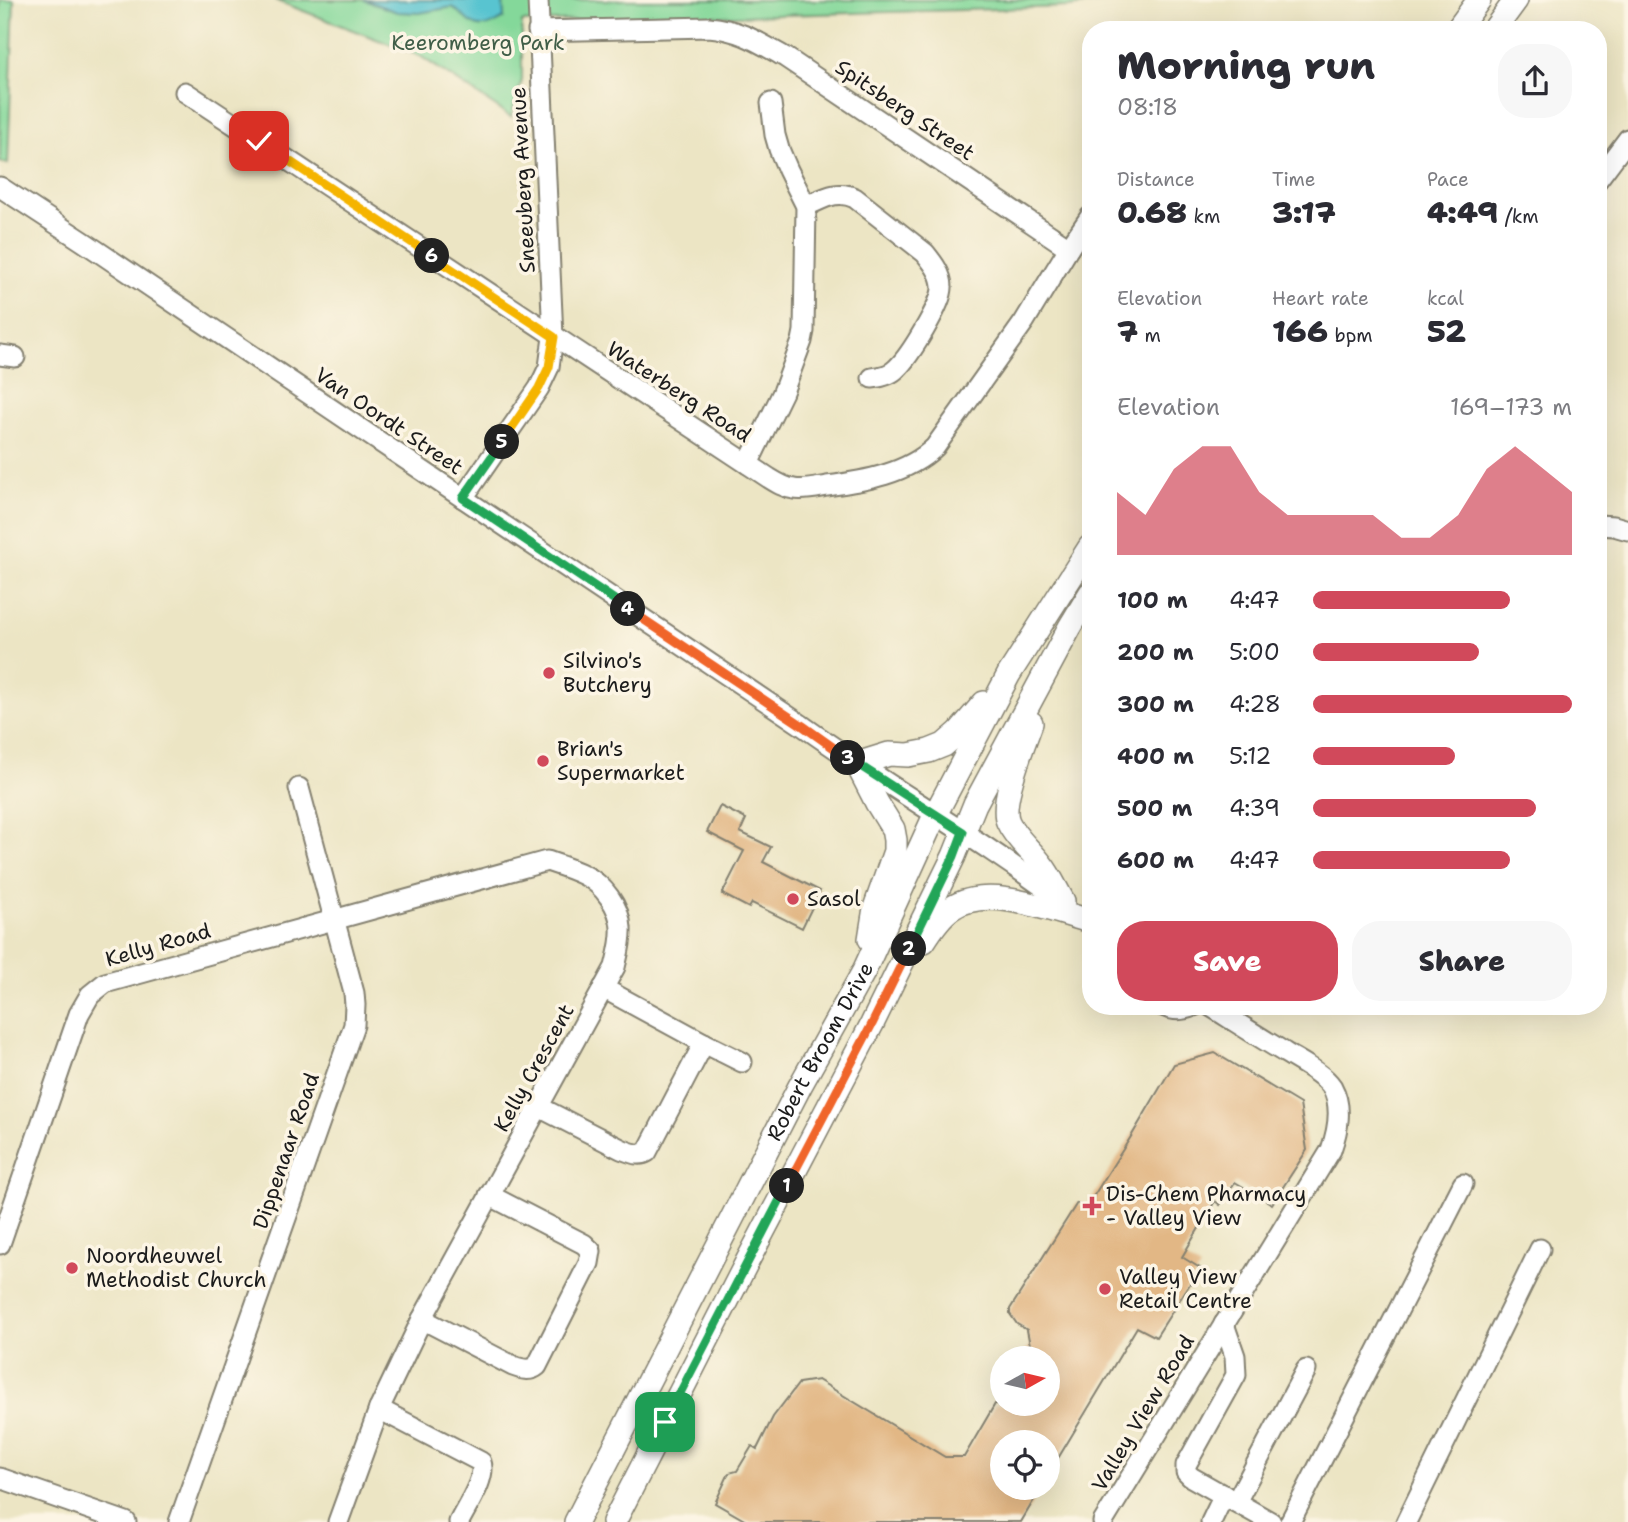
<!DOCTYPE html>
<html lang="en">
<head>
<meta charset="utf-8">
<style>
	:root { --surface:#fff; --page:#f7f7f7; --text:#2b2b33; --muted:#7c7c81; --accent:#d1495b }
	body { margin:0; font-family:"Shantell Sans",sans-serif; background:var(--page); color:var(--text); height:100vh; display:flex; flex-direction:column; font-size:26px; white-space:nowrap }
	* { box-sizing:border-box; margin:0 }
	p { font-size:23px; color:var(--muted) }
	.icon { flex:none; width:38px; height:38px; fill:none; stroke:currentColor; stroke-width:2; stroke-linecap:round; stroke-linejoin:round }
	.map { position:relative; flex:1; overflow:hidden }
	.panel { position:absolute; left:1082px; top:21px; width:525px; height:994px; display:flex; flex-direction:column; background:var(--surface); border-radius:28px; box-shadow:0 7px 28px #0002 }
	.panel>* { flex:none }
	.needle { width:46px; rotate:82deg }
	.tools { position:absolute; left:990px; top:1346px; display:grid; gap:14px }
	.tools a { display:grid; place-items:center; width:70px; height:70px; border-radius:50%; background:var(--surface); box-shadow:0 7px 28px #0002; font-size:35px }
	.pin { position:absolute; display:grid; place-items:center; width:60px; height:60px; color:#fff; margin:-30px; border-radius:14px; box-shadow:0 4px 10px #0006 }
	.km { position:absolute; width:35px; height:35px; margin:-18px; border-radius:50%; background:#222; color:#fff; font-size:19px; line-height:35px; text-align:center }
	.round { display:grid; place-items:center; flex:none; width:74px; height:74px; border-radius:28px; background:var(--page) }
	.headline { display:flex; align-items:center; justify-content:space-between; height:119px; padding:0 35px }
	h1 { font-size:38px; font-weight:800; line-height:52px }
	.metrics { display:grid; grid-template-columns:repeat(3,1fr); gap:10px; height:119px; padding:7px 35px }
	.metrics div { display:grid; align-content:center }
	.metrics b { font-size:30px; font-weight:800 }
	.metrics small { font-size:19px; font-weight:400 }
	.metrics p { font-size:19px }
	.chart { height:196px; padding:14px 35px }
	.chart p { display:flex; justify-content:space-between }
	.chart svg { width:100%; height:126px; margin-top:7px; fill:var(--accent); opacity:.7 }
	.cta { display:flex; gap:14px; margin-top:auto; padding:14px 35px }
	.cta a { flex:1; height:80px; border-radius:28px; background:var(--accent); color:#fff; font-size:28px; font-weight:800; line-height:80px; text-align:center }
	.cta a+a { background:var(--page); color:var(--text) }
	ul { padding:0 35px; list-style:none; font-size:23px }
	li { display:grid; grid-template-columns:112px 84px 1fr; align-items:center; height:52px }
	li i { height:18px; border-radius:9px; background:var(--accent) }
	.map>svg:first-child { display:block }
	.green { fill:#84d89a; stroke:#507a5b; stroke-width:2 }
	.water { fill:#58c4d0; stroke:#3a7076; stroke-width:2 }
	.building { fill:#e2b785 }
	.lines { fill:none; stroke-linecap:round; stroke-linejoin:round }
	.minor-casing { stroke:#848070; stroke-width:23 }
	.tertiary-casing { stroke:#848070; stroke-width:26 }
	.minor { stroke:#fff; stroke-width:19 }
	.tertiary { stroke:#fff; stroke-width:23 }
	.split-1-casing { stroke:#fff; stroke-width:14 }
	.split-2-casing { stroke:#fff; stroke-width:14 }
	.split-3-casing { stroke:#fff; stroke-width:14 }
	.split-4-casing { stroke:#fff; stroke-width:14 }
	.split-5-casing { stroke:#fff; stroke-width:14 }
	.split-6-casing { stroke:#fff; stroke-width:14 }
	.split-7-casing { stroke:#fff; stroke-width:14 }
	.split-1 { stroke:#22a559; stroke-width:9 }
	.split-2 { stroke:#f0652b; stroke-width:9 }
	.split-3 { stroke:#22a559; stroke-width:9 }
	.split-4 { stroke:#f0652b; stroke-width:9 }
	.split-5 { stroke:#22a559; stroke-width:9 }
	.split-6 { stroke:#f5b400; stroke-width:9 }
	.split-7 { stroke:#f5b400; stroke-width:9 }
	.poi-dot { fill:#d1495b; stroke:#fcf5e5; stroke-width:2.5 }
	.labels { text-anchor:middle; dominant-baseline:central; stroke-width:7; stroke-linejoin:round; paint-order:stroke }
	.park-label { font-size:21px; fill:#405e48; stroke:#fcf5e5 }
	.street-label { font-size:21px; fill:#1c1c1c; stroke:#fcf5e5 }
	.poi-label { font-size:21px; fill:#1c1c1c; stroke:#fcf5e5; text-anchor:start }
</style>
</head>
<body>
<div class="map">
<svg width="1628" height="1522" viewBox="0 0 1628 1522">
	<rect width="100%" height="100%" fill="#fcf5e5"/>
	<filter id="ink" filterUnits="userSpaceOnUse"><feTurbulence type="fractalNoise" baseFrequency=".0143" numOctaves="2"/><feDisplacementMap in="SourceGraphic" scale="14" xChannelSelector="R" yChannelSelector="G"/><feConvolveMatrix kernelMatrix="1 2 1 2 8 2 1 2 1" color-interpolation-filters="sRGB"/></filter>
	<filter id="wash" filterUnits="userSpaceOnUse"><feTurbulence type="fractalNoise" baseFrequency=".00686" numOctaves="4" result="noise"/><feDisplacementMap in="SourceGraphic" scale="28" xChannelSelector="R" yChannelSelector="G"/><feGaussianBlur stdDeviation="1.57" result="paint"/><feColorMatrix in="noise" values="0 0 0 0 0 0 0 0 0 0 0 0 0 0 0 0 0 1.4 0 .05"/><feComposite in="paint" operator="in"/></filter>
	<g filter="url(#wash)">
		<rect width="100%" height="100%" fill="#ece5c4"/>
		<g class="green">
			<path d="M0,0H14L8,164L0,162Z"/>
			<path d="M275,0H1116L1069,7L522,22V80L511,117L420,56Z"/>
		</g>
		<path class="water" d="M364,0H503L504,18C477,34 473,25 453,7L419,13L397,12Z"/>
		<g id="blocks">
			<g class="building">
				<path d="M720,806L746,819L740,832L771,847L763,862L820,891L802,928L752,903L749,908L722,894L744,851L707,832Z"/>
				<path d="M1215,1053L1300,1104L1307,1150L1272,1204L1235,1182L1220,1205L1215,1201L1182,1257L1200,1268L1156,1337L1137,1327L1048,1475V1442H1003V1488H1041L1021,1522H748L715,1503L729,1473L737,1471L752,1446L757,1449L773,1417L799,1383L818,1380L945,1457H964L995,1404H1048V1358H1022L1030,1345L1027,1330L1017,1324L1010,1314V1309L1077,1203L1086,1208L1132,1135L1174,1064Z"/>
			</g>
		</g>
	</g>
	<g filter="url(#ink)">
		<use href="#blocks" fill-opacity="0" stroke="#848070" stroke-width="2"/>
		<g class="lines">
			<g class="minor-casing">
				<g id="minor">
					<path d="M538,31L709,27C741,30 758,42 785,57L1069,248"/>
					<path d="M185,92L769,478C777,483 785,488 794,489C804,491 816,488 827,486C864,481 907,474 935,447L1024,322L1069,248L1090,217"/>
					<path d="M1598,179L1628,139"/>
					<path d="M0,187L84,242L463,498L803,726C888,787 979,838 1062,901"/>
					<path d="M806,206C823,199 837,189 855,198L925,253C933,263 942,274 942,287C943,303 909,357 897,368C891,375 881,377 872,378"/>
					<path d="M0,355L15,357"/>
					<path d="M748,464L783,392L802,341L804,331L806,206L788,170L779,149L775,135L771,103"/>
					<path d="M463,498L539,388L549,367L553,337L538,0"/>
					<path d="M1598,525L1614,526L1628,530"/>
					<path d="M603,988L704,1043L742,1062"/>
					<path d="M1163,1006C1174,1011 1182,1011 1194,1006"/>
					<path d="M539,1107L621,1149C629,1152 639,1157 647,1152L704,1043"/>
					<path d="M0,1244L79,1014L90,995L105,983L547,861C559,865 572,869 584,875C603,884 620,907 621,928C622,941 618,954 615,967L422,1319L379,1409L338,1522"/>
					<path d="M422,1319L513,1366C521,1369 530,1372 537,1366L589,1263L591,1251L584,1244L489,1195"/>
					<path d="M1224,1324L1235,1356L1236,1375L1186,1465V1472L1191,1477L1271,1522"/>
					<path d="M379,1409L481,1462C487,1478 466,1507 459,1522"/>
					<path d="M0,1478L126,1522"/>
					<path d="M1236,1502L1306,1370"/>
					<path d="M179,1522L354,1025L355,1005L354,993L299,788"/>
					<path d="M1103,1522L1331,1150C1338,1130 1343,1107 1332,1087C1323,1073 1298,1061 1284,1052C1259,1037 1234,1021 1210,1006"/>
					<path d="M1211,1522L1224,1495"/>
					<path d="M1290,1522L1463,1184"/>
					<path d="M1406,1522L1540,1249"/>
				</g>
			</g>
			<g class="tertiary-casing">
				<g id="tertiary">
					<path d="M1457,30L1479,0"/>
					<path d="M1494,30L1516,0"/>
					<path d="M1031,723C1024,744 999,802 1008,822C1015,838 1031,850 1041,864C1050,875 1056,889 1063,901"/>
					<path d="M870,939L875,908L895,851V840L893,829L877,803L857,764L889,754L908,755L929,751L944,745L959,732L984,703"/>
					<path d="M924,941C931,930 941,915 952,908C988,884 1052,911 1090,921"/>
					<path id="s1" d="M576,1522L800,1086L864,971L936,813L1009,674L1090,547"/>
					<path d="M614,1522L748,1260L872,1024L954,856L975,804L1070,627L1090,594"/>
				</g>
			</g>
			<use href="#minor" class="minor"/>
			<use href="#tertiary" class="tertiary"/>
		</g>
	</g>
	<g class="lines" filter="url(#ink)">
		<g class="split-1-casing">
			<path id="split-1" d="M665,1422L787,1186"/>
		</g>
		<g class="split-2-casing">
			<path id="split-2" d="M787,1186L872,1024L909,949"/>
		</g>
		<g class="split-3-casing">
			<path id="split-3" d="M848,758L963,832L954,856L909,949"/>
		</g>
		<g class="split-4-casing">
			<path id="split-4" d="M628,609L803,726L848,758"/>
		</g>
		<g class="split-5-casing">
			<path id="split-5" d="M502,442L463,498L628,609"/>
		</g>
		<g class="split-6-casing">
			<path id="split-6" d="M432,256L554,337L549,367L539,388L502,442"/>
		</g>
		<g class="split-7-casing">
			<path id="split-7" d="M259,141L432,256"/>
		</g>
		<use href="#split-1" class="split-1"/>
		<use href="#split-2" class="split-2"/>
		<use href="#split-3" class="split-3"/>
		<use href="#split-4" class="split-4"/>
		<use href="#split-5" class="split-5"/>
		<use href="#split-6" class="split-6"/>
		<use href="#split-7" class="split-7"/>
	</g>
	<g class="poi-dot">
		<circle cx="549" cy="673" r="7"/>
		<circle cx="543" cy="761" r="7"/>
		<circle cx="793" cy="899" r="7"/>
		<path d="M1088.5 1195.5h7v7h7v7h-7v7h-7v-7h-7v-7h7z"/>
		<circle cx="72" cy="1268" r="7"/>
		<circle cx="1105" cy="1289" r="7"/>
	</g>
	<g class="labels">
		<g class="park-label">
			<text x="478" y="43">Keeromberg Park</text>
		</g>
		<g class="street-label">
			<text transform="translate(905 110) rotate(34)">Spitsberg Street</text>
			<text transform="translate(523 180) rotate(-93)">Sneeuberg Avenue</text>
			<text transform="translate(679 392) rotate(33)">Waterberg Road</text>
			<text transform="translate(389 421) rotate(34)">Van Oordt Street</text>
			<text transform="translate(158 945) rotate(-16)">Kelly Road</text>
			<text stroke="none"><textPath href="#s1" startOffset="530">Robert Broom Drive</textPath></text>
			<text transform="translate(534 1068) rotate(-61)">Kelly Crescent</text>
			<text transform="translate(286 1151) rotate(-71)">Dippenaar Road</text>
			<text transform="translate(1143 1413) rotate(-59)">Valley View Road</text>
		</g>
		<g class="poi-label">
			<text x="563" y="661">Silvino's<tspan x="563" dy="24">Butchery</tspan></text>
			<text x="557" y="749">Brian's<tspan x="557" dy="24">Supermarket</tspan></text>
			<text x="807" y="899">Sasol</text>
			<text x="1106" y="1194">Dis-Chem Pharmacy<tspan x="1106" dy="24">- Valley View</tspan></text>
			<text x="86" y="1256">Noordheuwel<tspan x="86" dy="24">Methodist Church</tspan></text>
			<text x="1119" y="1277">Valley View<tspan x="1119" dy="24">Retail Centre</tspan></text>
		</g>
	</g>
</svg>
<div class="tools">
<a><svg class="needle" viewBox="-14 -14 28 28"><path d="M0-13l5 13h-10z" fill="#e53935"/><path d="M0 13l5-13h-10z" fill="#7c7c81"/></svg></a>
<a><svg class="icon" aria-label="locate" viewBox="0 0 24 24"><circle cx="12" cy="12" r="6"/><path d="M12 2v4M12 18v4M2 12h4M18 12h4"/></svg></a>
</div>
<div class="pin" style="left:665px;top:1422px;background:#1e9e55"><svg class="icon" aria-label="arrive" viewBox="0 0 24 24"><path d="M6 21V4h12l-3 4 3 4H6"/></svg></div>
<div class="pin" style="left:259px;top:141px;background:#d93025"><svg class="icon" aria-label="check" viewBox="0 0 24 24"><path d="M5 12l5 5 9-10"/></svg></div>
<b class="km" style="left:787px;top:1186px">1</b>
<b class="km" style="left:909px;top:949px">2</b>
<b class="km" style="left:848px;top:758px">3</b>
<b class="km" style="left:628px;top:609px">4</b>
<b class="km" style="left:502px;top:442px">5</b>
<b class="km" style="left:432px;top:256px">6</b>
<section class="panel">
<div class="headline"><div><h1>Morning run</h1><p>08:18</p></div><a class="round"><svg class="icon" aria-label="share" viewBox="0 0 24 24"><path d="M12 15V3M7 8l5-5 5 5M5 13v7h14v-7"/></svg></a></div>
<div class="metrics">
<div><p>Distance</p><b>0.68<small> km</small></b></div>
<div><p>Time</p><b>3:17</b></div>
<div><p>Pace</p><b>4:49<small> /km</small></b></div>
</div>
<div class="metrics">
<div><p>Elevation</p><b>7<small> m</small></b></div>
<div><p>Heart rate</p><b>166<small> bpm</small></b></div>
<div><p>kcal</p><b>52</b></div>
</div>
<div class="chart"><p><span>Elevation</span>169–173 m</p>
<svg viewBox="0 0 160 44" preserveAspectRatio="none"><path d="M0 44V22L10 30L20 14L30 6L40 6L50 22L60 30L70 30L80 30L90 30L100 38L110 38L120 30L130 14L140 6L150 14L160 22V44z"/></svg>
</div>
<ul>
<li><b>100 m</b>4:47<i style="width:76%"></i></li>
<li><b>200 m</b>5:00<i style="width:64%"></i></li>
<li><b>300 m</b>4:28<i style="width:100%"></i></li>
<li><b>400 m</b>5:12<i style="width:55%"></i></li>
<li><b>500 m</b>4:39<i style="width:86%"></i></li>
<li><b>600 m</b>4:47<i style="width:76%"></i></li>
</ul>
<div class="cta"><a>Save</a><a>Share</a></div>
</section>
</div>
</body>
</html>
